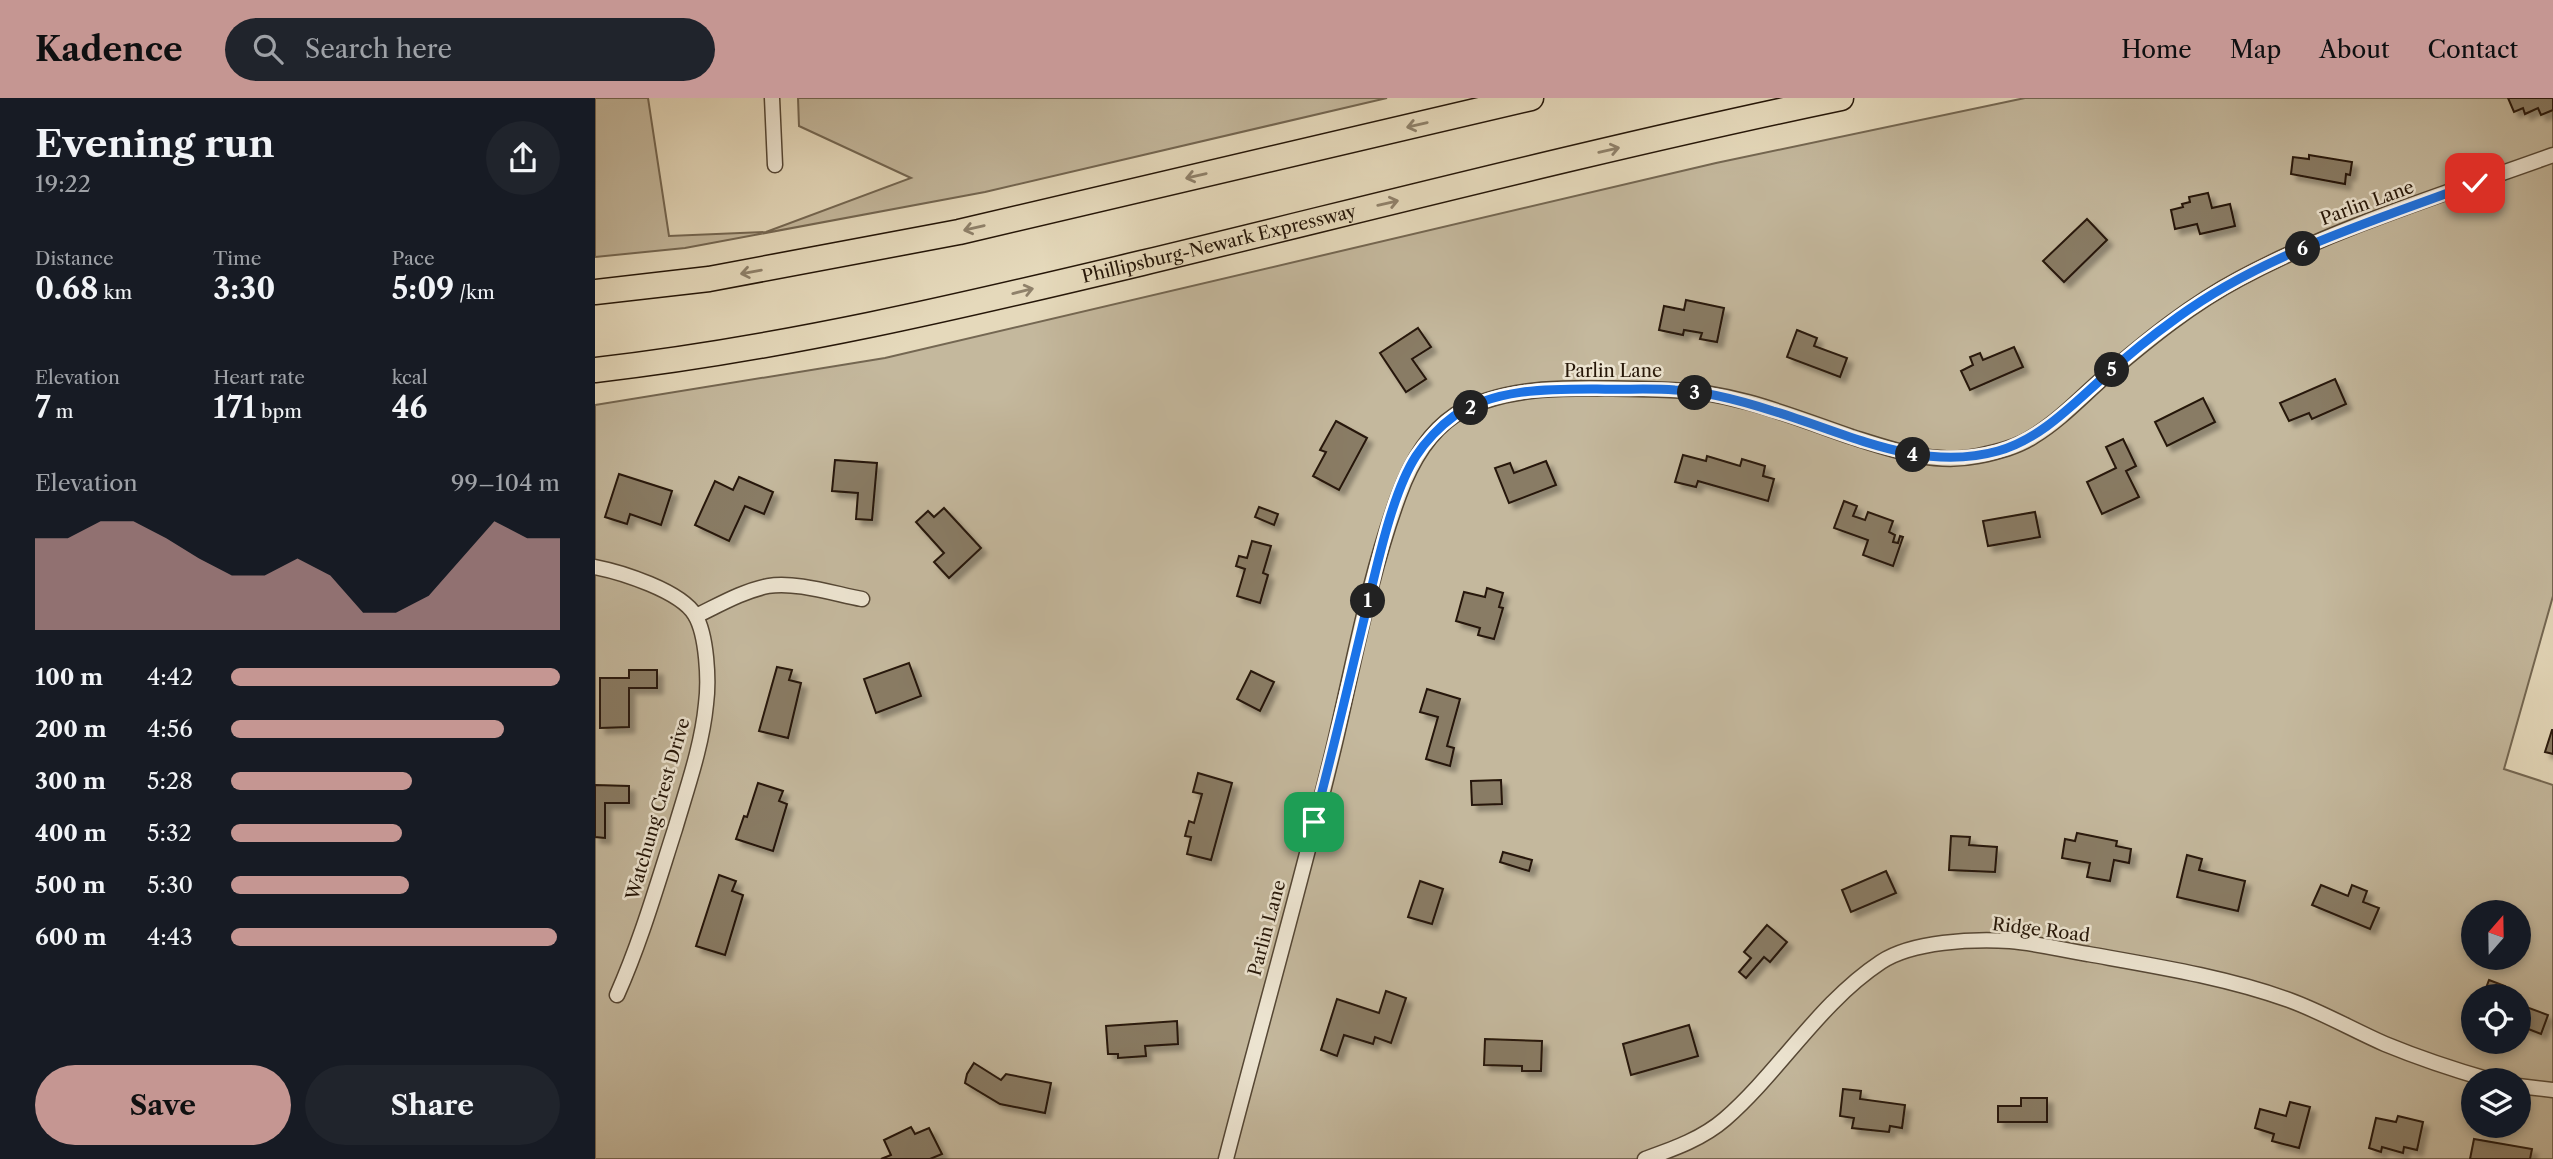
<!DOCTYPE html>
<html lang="en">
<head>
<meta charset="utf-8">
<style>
	:root { --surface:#171b24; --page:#20242c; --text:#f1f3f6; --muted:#9ea1a6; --accent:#c59692 }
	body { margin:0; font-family:"Libre Caslon Text",serif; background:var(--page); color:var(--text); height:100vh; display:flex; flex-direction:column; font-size:26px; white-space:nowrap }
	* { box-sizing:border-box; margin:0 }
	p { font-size:23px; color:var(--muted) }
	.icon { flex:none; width:38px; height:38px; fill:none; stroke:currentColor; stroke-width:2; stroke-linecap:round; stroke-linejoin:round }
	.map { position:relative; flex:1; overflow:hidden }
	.side { display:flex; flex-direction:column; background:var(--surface); width:595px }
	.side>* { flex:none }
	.needle { width:46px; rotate:20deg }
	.buttons { position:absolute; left:1866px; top:802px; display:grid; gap:14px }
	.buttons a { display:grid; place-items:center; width:70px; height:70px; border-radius:50%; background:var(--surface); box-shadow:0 4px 10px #0003; font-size:35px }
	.pin { position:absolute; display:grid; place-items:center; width:60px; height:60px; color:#fff; margin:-30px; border-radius:14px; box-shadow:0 4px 10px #0006 }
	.km { position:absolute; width:35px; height:35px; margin:-18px; border-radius:50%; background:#222; color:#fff; font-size:19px; line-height:35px; text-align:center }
	.round { display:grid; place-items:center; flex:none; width:74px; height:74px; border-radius:37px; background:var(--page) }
	.overview { display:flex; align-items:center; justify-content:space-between; height:119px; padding:0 35px }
	h1 { font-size:38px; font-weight:700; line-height:52px }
	.figures { display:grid; grid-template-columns:repeat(3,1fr); gap:10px; height:119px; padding:7px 35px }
	.figures div { display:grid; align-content:center }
	.figures b { font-size:30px; font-weight:700 }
	.figures small { font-size:19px; font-weight:400 }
	.figures p { font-size:19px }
	.chart { height:196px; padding:14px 35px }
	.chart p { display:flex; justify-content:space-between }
	.chart svg { width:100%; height:126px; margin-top:7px; fill:var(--accent); opacity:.7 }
	.action { display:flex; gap:14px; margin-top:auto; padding:14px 35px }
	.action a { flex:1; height:80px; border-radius:42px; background:var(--accent); color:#111; font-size:28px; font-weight:700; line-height:80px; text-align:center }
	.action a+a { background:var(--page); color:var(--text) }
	ul { padding:0 35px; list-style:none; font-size:23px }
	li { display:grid; grid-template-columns:112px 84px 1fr; align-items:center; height:52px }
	li i { height:18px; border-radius:9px; background:var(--accent) }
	header { display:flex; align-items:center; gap:42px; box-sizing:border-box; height:98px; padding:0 35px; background:var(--accent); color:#111 }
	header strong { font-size:33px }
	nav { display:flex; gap:38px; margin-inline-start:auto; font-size:24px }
	.search { width:490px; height:63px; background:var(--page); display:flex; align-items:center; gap:18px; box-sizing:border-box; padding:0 24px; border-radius:38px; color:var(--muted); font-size:26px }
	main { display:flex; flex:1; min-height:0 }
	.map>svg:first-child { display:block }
	.green { fill:#c4b89d; stroke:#746752; stroke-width:2; fill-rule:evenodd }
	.building { fill:#897b65; stroke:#251608; stroke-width:2; filter:url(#shadow) }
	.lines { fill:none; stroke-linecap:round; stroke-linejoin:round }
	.street-casing { stroke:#554735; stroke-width:17 }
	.highway-casing { stroke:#251608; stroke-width:27 }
	.street { stroke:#eee6d3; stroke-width:14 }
	.highway { stroke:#e5d9bb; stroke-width:24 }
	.oneway { stroke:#8f816a }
	.route-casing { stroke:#fff; stroke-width:14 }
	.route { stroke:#1a73e8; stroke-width:9 }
	.labels { text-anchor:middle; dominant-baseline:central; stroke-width:5; stroke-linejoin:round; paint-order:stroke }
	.street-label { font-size:18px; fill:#251608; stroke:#eee6d3 }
</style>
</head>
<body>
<header>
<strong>Kadence</strong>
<div class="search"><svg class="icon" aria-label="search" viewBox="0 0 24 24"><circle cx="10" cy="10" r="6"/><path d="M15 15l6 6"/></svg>Search here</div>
<nav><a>Home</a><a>Map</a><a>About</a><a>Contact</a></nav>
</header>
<main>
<section class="side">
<div class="overview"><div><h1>Evening run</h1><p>19:22</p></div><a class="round"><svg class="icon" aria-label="share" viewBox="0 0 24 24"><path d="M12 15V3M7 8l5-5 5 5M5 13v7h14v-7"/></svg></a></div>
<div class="figures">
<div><p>Distance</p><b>0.68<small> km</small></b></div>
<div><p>Time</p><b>3:30</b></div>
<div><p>Pace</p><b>5:09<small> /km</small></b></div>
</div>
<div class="figures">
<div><p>Elevation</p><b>7<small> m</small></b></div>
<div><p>Heart rate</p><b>171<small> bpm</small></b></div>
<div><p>kcal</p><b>46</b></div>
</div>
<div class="chart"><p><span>Elevation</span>99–104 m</p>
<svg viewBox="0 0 160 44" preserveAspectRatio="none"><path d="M0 44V12L10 12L20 6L30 6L40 12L50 19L60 25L70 25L80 19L90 25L100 38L110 38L120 32L130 19L140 6L150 12L160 12V44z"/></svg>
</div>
<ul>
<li><b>100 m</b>4:42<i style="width:100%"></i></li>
<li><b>200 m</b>4:56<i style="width:83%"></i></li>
<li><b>300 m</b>5:28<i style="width:55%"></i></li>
<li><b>400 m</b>5:32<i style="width:52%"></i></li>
<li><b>500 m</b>5:30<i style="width:54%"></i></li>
<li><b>600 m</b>4:43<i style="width:99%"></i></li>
</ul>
<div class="action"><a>Save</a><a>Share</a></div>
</section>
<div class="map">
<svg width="1958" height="1061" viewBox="0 0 1958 1061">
	<defs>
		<filter id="shadow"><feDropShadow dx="5.5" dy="5.5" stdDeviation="2" flood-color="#0004"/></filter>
	</defs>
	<rect width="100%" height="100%" fill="#e5d9bb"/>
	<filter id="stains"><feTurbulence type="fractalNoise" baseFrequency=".00286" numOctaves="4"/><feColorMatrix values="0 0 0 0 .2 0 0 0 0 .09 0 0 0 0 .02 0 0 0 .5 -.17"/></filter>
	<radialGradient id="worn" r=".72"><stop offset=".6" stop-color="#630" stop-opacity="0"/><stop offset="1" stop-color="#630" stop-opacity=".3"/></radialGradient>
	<g class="green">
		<path d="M0,0H53L74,138L171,134L316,80L204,28L203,0H792L390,94L90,150L0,159Z"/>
		<path d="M1430,0H1958V498L1909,671L1958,687V1061H0V307L290,260L1121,65ZM1878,814H1923V859H1878ZM1878,898H1923V943H1878ZM1878,982H1923V1027H1878Z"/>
	</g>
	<g class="building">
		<path d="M1913,0H1958V12L1946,17L1943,10L1930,16L1928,10L1919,14Z"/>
		<path d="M1714,57L1757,64L1755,77L1751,76L1750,86L1696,76L1698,59L1714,61Z"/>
		<path d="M1613,95L1617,110L1635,106L1640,128L1605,136L1602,126L1580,131L1576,112L1588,109L1587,106L1595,104L1594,99Z"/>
		<path d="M1492,121L1512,142L1469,184L1448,163Z"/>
		<path d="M1091,202L1129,210L1122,244L1105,241L1107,235L1089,232L1088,237L1064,232L1069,208L1089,212Z"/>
		<path d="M823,230L836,249L817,261L831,281L811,294L785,255Z"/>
		<path d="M1202,232L1222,240L1219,248L1252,260L1245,279L1192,259Z"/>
		<path d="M1419,249L1428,269L1375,292L1366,273L1378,267L1375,259L1385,255L1388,262Z"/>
		<path d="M1740,281L1751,306L1717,321L1714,315L1694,323L1685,305Z"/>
		<path d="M1608,300L1620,324L1572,348L1560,324Z"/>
		<path d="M741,323L772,340L744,392L718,378L731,354L725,352Z"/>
		<path d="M1528,341L1541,368L1531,373L1544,399L1507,416L1492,384L1521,370L1511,349Z"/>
		<path d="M1088,357L1111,363L1112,358L1145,368L1147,361L1170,368L1168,378L1179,381L1173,403L1103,383L1101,389L1080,384Z"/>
		<path d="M240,362L282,365L277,422L261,421L263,395L237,393Z"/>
		<path d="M951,363L961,387L914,405L900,370L915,365L919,375Z"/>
		<path d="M24,376L77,393L66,427L35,416L32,426L10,419Z"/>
		<path d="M144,379L178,394L169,416L150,408L134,443L100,427L120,383L138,392Z"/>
		<path d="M1249,403L1262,408L1258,418L1270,422L1273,414L1298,423L1294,434L1300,437L1298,444L1303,445L1305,438L1308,439L1298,468L1268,457L1273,442L1239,430Z"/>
		<path d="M664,409L683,416L679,427L660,419Z"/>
		<path d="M349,410L386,450L354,480L339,464L349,455L321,424L333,413L339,419Z"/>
		<path d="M1440,414L1445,439L1393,448L1388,423Z"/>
		<path d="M657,443L676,448L668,475L673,477L665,505L642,498L650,471L641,468L644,458L652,460Z"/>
		<path d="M892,490L908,495L904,509L908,510L899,541L883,537L885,530L861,523L869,494L890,499Z"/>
		<path d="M314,565L326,598L281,615L269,581Z"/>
		<path d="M182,569L197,572L194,582L206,585L193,640L164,633Z"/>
		<path d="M34,572H62V590H34V629L5,630V580H34Z"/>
		<path d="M656,573L679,584L665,613L642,601Z"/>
		<path d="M832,591L865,601L852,648L859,650L855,668L831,661L843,619L825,614Z"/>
		<path d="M1957,632H1958V656L1950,654Z"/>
		<path d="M603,675L637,685L616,762L592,756L596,739L590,738L594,723L599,725L607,696L598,694Z"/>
		<path d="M906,682L907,706L877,707L876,683Z"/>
		<path d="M163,685L188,693L184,703L192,706L178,753L141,741L149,718L152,719Z"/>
		<path d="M0,687L34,688V705H10V740L0,739Z"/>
		<path d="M1482,735L1522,743L1521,748L1536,751L1534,765L1519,762L1515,783L1492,779L1495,765L1467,760L1470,741L1480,743Z"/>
		<path d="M1356,738L1375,739L1374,747L1402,749L1400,774L1354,772Z"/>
		<path d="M908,754L937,762L934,773L905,764Z"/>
		<path d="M1592,757L1607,761L1604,772L1650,783L1643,813L1582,799Z"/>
		<path d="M1291,773L1301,795L1256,814L1247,792Z"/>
		<path d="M124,777L141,783L137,793L148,797L130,857L101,848Z"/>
		<path d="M825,783L848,791L837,826L813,819Z"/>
		<path d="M1726,787L1753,798L1757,787L1772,793L1768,804L1784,810L1775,831L1717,807Z"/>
		<path d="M1172,827L1192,844L1175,864L1169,859L1151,880L1144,874L1156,860L1149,854Z"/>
		<path d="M1894,882L1910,888L1907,898H1888Z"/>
		<path d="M791,893L811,900L796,945L780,939L778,946L749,937L742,958L726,952L742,901L784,915Z"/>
		<path d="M1923,906L1953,917L1946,936L1923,927Z"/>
		<path d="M582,923L583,946L550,948L551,958L523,960V956H513L511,928Z"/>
		<path d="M1094,927L1103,958L1036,977L1028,946Z"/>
		<path d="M890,941L947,943L946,973H927V968L889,967Z"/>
		<path d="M379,965L406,982L411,976L456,985L450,1015L405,1006L370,985L372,976Z"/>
		<path d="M1248,991L1266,993L1265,1001L1310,1007L1307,1030L1295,1028L1294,1034L1257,1030L1259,1020L1245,1018Z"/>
		<path d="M1426,1000H1452V1024H1403V1008H1426Z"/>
		<path d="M1695,1004L1715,1009L1704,1050L1677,1043L1679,1036L1660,1030L1665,1011L1691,1018Z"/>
		<path d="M1803,1018L1828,1024L1822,1052L1809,1049L1808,1055L1787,1049L1786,1054L1774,1050L1781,1020L1801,1024Z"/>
		<path d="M316,1029L320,1036L334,1030L347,1056L335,1061H286L296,1057L289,1042Z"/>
		<path d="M1879,1041L1937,1051L1935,1061H1875Z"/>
	</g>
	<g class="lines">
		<g class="street-casing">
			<g id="street">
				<path d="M177,0L180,67"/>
				<path d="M0,469C26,474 86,493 100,517C112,537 114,583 111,606C107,648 92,690 80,731C62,787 46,843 22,897"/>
				<path d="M101,518C124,507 148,493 173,488C200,483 240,496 267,501"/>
				<path d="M1923,988L1958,992"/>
				<path d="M631,1061C666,926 704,792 737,657C758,571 773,481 804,397C815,367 833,335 860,317C917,281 1010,291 1075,292C1137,293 1199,319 1257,339C1298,352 1339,367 1383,358C1402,354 1423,349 1439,338C1467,321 1490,295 1515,274C1555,240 1597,206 1644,181C1743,128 1853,95 1958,57"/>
				<path d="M1050,1061C1078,1051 1107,1041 1130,1021C1185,973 1224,905 1286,864C1318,843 1377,841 1415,843C1441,845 1467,852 1493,856C1560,868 1630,879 1694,902C1727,914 1758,932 1790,946C1824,960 1860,972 1895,982"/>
			</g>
		</g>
		<g class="highway-casing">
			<g id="highway">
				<path d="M0,194L114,181L364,134L936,0"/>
				<path id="s1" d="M0,272C185,251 367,208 547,165C779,109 1011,49 1246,0"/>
			</g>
		</g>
		<use href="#street" class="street"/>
		<use href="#highway" class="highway"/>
	</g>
	<defs><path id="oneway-shaft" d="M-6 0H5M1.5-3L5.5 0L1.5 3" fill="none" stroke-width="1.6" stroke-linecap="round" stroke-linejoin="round" transform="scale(1.75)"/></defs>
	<g class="oneway">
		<use href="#oneway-shaft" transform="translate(822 27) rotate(167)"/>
		<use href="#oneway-shaft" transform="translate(1014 52) rotate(-13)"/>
		<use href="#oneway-shaft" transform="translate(601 78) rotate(167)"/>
		<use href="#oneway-shaft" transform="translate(793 105) rotate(-13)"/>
		<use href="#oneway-shaft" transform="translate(379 130) rotate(167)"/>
		<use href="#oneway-shaft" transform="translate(156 174) rotate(170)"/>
		<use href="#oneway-shaft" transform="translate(428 193) rotate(-14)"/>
	</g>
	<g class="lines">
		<g class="route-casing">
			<path id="route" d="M719,724C738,654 754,583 771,513C782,468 797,395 821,358C830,344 845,328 859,318C900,290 954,291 1002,291C1028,292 1054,290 1080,292C1112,293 1147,303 1178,313C1252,335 1325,375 1403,353C1446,341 1478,306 1510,278C1533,257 1558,237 1583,219C1671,155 1779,123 1880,85"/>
		</g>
		<use href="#route" class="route"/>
	</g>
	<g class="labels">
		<g class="street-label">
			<text transform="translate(1772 105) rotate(-20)">Parlin Lane</text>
			<text stroke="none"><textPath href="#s1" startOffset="637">Phillipsburg-Newark Expressway</textPath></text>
			<text x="1018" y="273">Parlin Lane</text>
			<text transform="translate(63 711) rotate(-74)">Watchung Crest Drive</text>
			<text transform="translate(672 830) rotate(-75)">Parlin Lane</text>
			<text transform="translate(1446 832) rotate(7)">Ridge Road</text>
		</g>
	</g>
	<rect width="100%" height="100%" filter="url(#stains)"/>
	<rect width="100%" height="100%" fill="url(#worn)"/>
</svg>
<div class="buttons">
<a><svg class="needle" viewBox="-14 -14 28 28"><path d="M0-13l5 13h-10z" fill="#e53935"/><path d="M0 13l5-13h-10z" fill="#9ea1a6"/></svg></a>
<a><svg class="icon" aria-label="locate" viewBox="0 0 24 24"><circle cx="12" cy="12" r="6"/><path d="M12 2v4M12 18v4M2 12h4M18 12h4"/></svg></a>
<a><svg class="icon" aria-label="layers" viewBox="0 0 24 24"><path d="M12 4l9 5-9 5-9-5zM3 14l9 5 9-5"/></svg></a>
</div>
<div class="pin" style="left:719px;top:724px;background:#1e9e55"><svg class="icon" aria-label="arrive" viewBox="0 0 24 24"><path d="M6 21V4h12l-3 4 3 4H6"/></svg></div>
<div class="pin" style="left:1880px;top:85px;background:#d93025"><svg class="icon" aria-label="check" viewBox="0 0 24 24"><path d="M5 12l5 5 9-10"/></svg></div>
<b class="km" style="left:773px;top:503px">1</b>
<b class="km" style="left:876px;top:310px">2</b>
<b class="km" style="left:1100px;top:295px">3</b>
<b class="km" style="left:1318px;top:357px">4</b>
<b class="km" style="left:1517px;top:272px">5</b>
<b class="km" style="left:1708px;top:151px">6</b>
</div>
</main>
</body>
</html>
